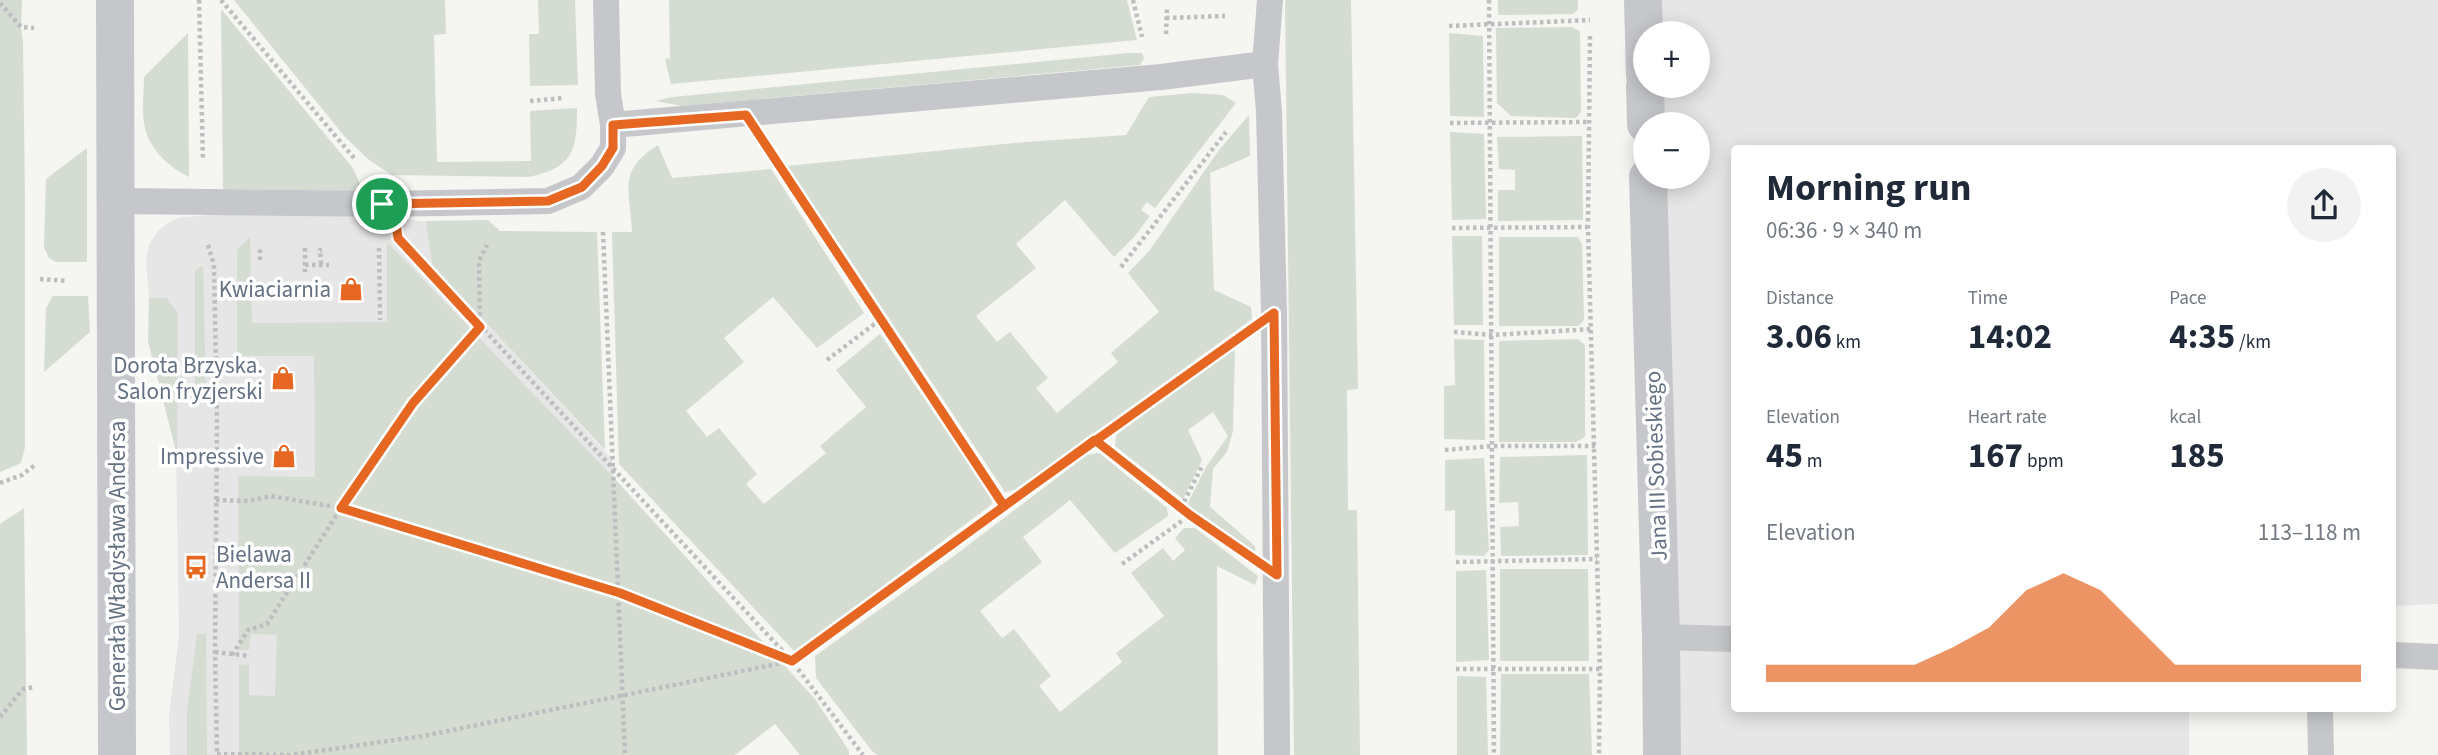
<!DOCTYPE html>
<html lang="en">
<head>
<meta charset="utf-8">
<style>
	:root { --surface:#fff; --page:#f2f2f3; --text:#1f2937; --muted:#747a83; --accent:#e56722 }
	body { margin:0; font-family:"Source Sans 3",sans-serif; background:var(--page); color:var(--text); height:100vh; display:flex; flex-direction:column; font-size:26px; white-space:nowrap }
	* { box-sizing:border-box; margin:0 }
	p { font-size:23px; color:var(--muted) }
	.icon { flex:none; width:38px; height:38px; fill:none; stroke:currentColor; stroke-width:2; stroke-linecap:round; stroke-linejoin:round }
	.map { position:relative; flex:1; overflow:hidden }
	.side { position:absolute; left:1731px; top:145px; width:665px; height:567px; display:flex; flex-direction:column; background:var(--surface); border-radius:7px; box-shadow:0 4px 18px #0003 }
	.side>* { flex:none }
	.controls { position:absolute; left:1633px; top:21px; display:grid; gap:14px }
	.controls a { display:grid; place-items:center; width:77px; height:77px; border-radius:50%; background:var(--surface); box-shadow:0 4px 18px #0003; font-size:35px }
	.pin { position:absolute; display:grid; place-items:center; width:60px; height:60px; color:#fff; margin:-30px; border:4px solid #fff; border-radius:50%; box-shadow:0 2px 7px #0007 }
	.round { display:grid; place-items:center; flex:none; width:74px; height:74px; border-radius:37px; background:var(--page) }
	.overview { display:flex; align-items:center; justify-content:space-between; height:119px; padding:0 35px }
	h1 { font-size:38px; font-weight:700; line-height:52px }
	.stats { display:grid; grid-template-columns:repeat(3,1fr); gap:10px; height:119px; padding:7px 35px }
	.stats div { display:grid; align-content:center }
	.stats b { font-size:35px; font-weight:700 }
	.stats small { font-size:19px; font-weight:400 }
	.stats p { font-size:19px }
	.chart { height:196px; padding:14px 35px }
	.chart p { display:flex; justify-content:space-between }
	.chart svg { width:100%; height:126px; margin-top:7px; fill:var(--accent); opacity:.7 }
	.map>svg:first-child { display:block }
	.built { fill:#e5e6e5 }
	.green { fill:#d5dcd2 }
	.lines { fill:none; stroke-linecap:round; stroke-linejoin:round }
	.path { stroke:#bcbec0; stroke-width:4.5; stroke-dasharray:3.5 3.5; stroke-linecap:butt }
	.service { stroke:#c5c7cb; stroke-width:26 }
	.minor { stroke:#c5c7cb; stroke-width:38 }
	.route-casing { stroke:#fff; stroke-width:14 }
	.route { stroke:#e56722; stroke-width:9 }
	.labels { text-anchor:middle; dominant-baseline:central; stroke-width:7; stroke-linejoin:round; paint-order:stroke }
	.poi-label { font-size:23px; fill:#647183; stroke:#fff; text-anchor:end }
	.street-label { font-size:23px; fill:#647183; stroke:#fff }
</style>
</head>
<body>
<div class="map">
<svg width="2438" height="755" viewBox="0 0 2438 755">
	<rect width="100%" height="100%" fill="#f5f5f1"/>
	<g class="built">
		<path d="M1656,0H2438V604L2392,606V149H1734V709H2189V755H1662L1657,177H1698V124H1657V86H1698V33H1656Z"/>
		<path d="M219,214L317,215L426,221L432,265L613,460L625,755H170L169,716L179,635L176,450L167,298H149L146,261L149,245L158,231L168,223L178,218Z"/>
	</g>
	<g class="green">
		<path d="M0,0H22L21,27L23,43L25,198V447L21,463L0,472Z"/>
		<path d="M234,0H445L446,34L434,35L437,162L531,161L530,111L577,108C577,150 574,168 528,177L392,175L369,160L345,137Z"/>
		<path d="M538,0H575L578,85L530,86L529,34H539Z"/>
		<path d="M669,0H1127L1137,40L671,84L665,59L670,58Z"/>
		<path d="M1285,0H1351L1358,389L1347,390L1348,510H1357L1360,755H1294Z"/>
		<path d="M1498,0H1578V9L1573,14L1498,15Z"/>
		<path d="M221,9L353,168L363,191L223,189Z"/>
		<path d="M1572,27L1580,31L1581,112L1576,118L1511,116L1497,103L1496,28Z"/>
		<path d="M188,33L189,177C170,168 150,150 145,128C141,112 144,93 144,77Z"/>
		<path d="M1449,33L1483,36L1484,117L1450,116Z"/>
		<path d="M1129,53H1142L1144,58L1140,65L682,106L656,101L672,97Z"/>
		<path d="M1193,93L1223,95L1236,103L1155,208L1147,202L1141,210L1150,216L1134,237L1114,257L1065,200L1016,244L1036,268L976,316L997,342L1010,332L1048,378L1036,388L1057,413L1118,362L1111,353L1159,312L1128,273L1150,250L1219,150L1249,115L1250,156L1210,173L1214,290L1251,307L1252,319L1018,489L1005,492L787,166L1014,143L1126,135L1149,97Z"/>
		<path d="M1450,132L1484,134L1486,219L1452,220Z"/>
		<path d="M1582,136L1583,220L1498,221V190H1515V170L1499,169L1497,137Z"/>
		<path d="M658,145L672,178L771,169L864,313L817,348L773,297L724,338L744,362L686,411L707,437L719,428L757,474L746,484L764,504L826,453L820,446L866,407L836,370L880,334L991,496L992,504L795,652L619,464L612,232H632C630,189 617,171 658,145Z"/>
		<path d="M87,148V262H56L49,258L44,247L46,179Z"/>
		<path d="M488,220L500,231L597,232L605,450L432,265L426,221Z"/>
		<path d="M1452,236H1482L1483,325H1454Z"/>
		<path d="M250,237L252,323L387,322V242L615,479L815,699L849,751V755H800L775,724L735,755H239V665L249,664V695L275,696L277,635L251,634L249,650H239L238,476L315,477L314,356H237V250Z"/>
		<path d="M1499,237H1578L1582,244L1584,320L1578,326H1499Z"/>
		<path d="M203,266L206,398L195,391V270Z"/>
		<path d="M53,296H88L90,332L44,372L46,308Z"/>
		<path d="M149,298H167L178,314L177,455L148,341Z"/>
		<path d="M1454,339L1484,340L1485,440L1444,439V386L1455,385Z"/>
		<path d="M1578,339L1585,345V437L1576,442H1499V341Z"/>
		<path d="M1235,348L1233,431L1227,452L1213,469L1210,507L1255,546L1256,558L1187,505L1206,467L1228,436L1213,412L1188,430L1202,460L1183,499L1115,446L1116,435Z"/>
		<path d="M1099,453L1167,508L1168,516L1115,553L1070,500L1023,537L1042,562L980,611L1002,638L1014,629L1051,676L1039,686L1060,712L1122,662L1116,653L1164,616L1131,573L1163,548L1173,561L1185,550L1175,538L1184,528H1195L1258,576L1255,585L1217,566L1218,755H878L872,751L816,678L815,656L950,559L1087,455Z"/>
		<path d="M1587,455L1588,555L1501,556L1500,527L1519,526L1518,502L1499,503L1500,457Z"/>
		<path d="M1484,458L1489,550L1484,556L1455,555V510L1445,511V460Z"/>
		<path d="M24,508L27,755H0V524Z"/>
		<path d="M1500,569H1588L1589,661H1500Z"/>
		<path d="M1486,570L1489,660L1456,662V571Z"/>
		<path d="M197,634H206L207,755H187V711Z"/>
		<path d="M1501,674H1589L1592,755H1500Z"/>
		<path d="M1457,676L1486,677L1488,755H1457Z"/>
	</g>
	<g class="lines">
		<g class="path">
			<path d="M199,0L203,160"/>
			<path d="M221,0L354,158"/>
			<path d="M1133,0L1142,37"/>
			<path d="M1489,0L1494,755"/>
			<path d="M0,3L21,27L34,28"/>
			<path d="M1166,18L1225,16"/>
			<path d="M1449,26L1590,20"/>
			<path d="M1166,34L1167,9"/>
			<path d="M1590,36L1588,227L1600,669L1599,755"/>
			<path d="M530,101L564,98"/>
			<path d="M1450,123L1590,122"/>
			<path d="M773,156L1005,506"/>
			<path d="M1452,228L1588,227"/>
			<path d="M603,232L625,755"/>
			<path d="M208,245L214,265L217,420L215,652L217,755"/>
			<path d="M305,248V272"/>
			<path d="M379,248L380,320"/>
			<path d="M408,248L792,661L863,755"/>
			<path d="M260,260V248H262"/>
			<path d="M321,264L320,250H322"/>
			<path d="M305,265H329"/>
			<path d="M1121,267L1226,132"/>
			<path d="M40,279L67,281"/>
			<path d="M1454,332L1492,335L1592,329"/>
			<path d="M827,360L881,319"/>
			<path d="M1095,440L1190,515L1233,545"/>
			<path d="M1445,450L1493,446H1595"/>
			<path d="M0,483L22,475L35,465"/>
			<path d="M216,500L249,501L271,496L341,508L620,593L788,659"/>
			<path d="M1181,508L1203,464"/>
			<path d="M1456,562L1597,559"/>
			<path d="M1122,564L1190,515"/>
			<path d="M215,652L250,656"/>
			<path d="M232,655L248,630L267,624L341,508L413,403L480,327L479,261L487,245"/>
			<path d="M1456,669H1600"/>
			<path d="M0,717L23,689L35,687"/>
			<path d="M217,754L290,755L423,736L792,661L1230,344"/>
		</g>
		<g class="service">
			<path d="M1270,0L1265,64L1269,111L1274,313L1277,755"/>
			<path d="M613,125L1161,77L1265,64"/>
			<path d="M117,201L382,204L548,201L581,187L602,166L613,148V125L608,94L606,0"/>
			<path d="M1661,637L1734,639"/>
			<path d="M2392,655L2438,657"/>
			<path d="M2320,709L2321,755"/>
		</g>
		<g class="minor">
			<path d="M115,0L117,755"/>
			<path d="M1643,0L1645,75"/>
			<path d="M1645,86L1646,124"/>
			<path d="M1648,177L1661,637L1662,755"/>
		</g>
	</g>
	<g class="lines">
		<g class="route-casing">
			<path id="route" d="M382,204L396,224L398,238L480,327L413,403L341,508L620,593L792,661L1095,440L1190,515L1277,575L1274,313L1004,506L746,115L613,125V148L602,166L582,187L548,201L382,204"/>
		</g>
		<use href="#route" class="route"/>
	</g>
	<defs>
		<g id="shop-bare" transform="scale(1.89)"><path d="M-5-2.5h2.3a2.7 3.5 0 0 1 5.4 0H5L5.5 6h-11ZM-1.5-2.5h3a1.5 2.3 0 0 0-3 0Z" fill="#e56722" stroke="#fff" stroke-width="2.5" paint-order="stroke"/></g>
		<g id="bus-bare" transform="scale(1.89)"><path d="M-5-6H5V4H4V6H2V4H-2V6H-4V4H-5ZM-3.5-4V0h7V-4ZM-3.5 1.2v1.5H-2V1.2ZM2 1.2v1.5H3.5V1.2Z" fill="#e56722" stroke="#fff" stroke-width="2.5" paint-order="stroke"/></g>
	</defs>
	<g fill-rule="evenodd">
		<use href="#shop-bare" x="351" y="289"/>
		<use href="#shop-bare" x="283" y="378"/>
		<use href="#shop-bare" x="284" y="456"/>
		<use href="#bus-bare" x="196" y="567"/>
	</g>
	<g class="labels">
		<g class="poi-label">
			<text x="331" y="289">Kwiaciarnia</text>
			<text x="263" y="365">Dorota Brzyska.<tspan x="263" dy="26">Salon fryzjerski</tspan></text>
			<text x="264" y="456">Impressive</text>
			<text x="216" y="554" text-anchor="start">Bielawa<tspan x="216" dy="26">Andersa II</tspan></text>
		</g>
		<g class="street-label">
			<text transform="translate(1656 466) rotate(-92)">Jana III Sobieskiego</text>
			<text transform="translate(117 566) rotate(-90)">Generała Władysława Andersa</text>
		</g>
	</g>
</svg>
<div class="controls">
<a>+</a>
<a>−</a>
</div>
<div class="pin" style="left:382px;top:204px;background:#1e9e55"><svg class="icon" aria-label="arrive" viewBox="0 0 24 24"><path d="M6 21V4h12l-3 4 3 4H6"/></svg></div>
<section class="side">
<div class="overview"><div><h1>Morning run</h1><p>06:36 · 9 × 340 m</p></div><a class="round"><svg class="icon" aria-label="share" viewBox="0 0 24 24"><path d="M12 15V3M7 8l5-5 5 5M5 13v7h14v-7"/></svg></a></div>
<div class="stats">
<div><p>Distance</p><b>3.06<small> km</small></b></div>
<div><p>Time</p><b>14:02</b></div>
<div><p>Pace</p><b>4:35<small> /km</small></b></div>
</div>
<div class="stats">
<div><p>Elevation</p><b>45<small> m</small></b></div>
<div><p>Heart rate</p><b>167<small> bpm</small></b></div>
<div><p>kcal</p><b>185</b></div>
</div>
<div class="chart"><p><span>Elevation</span>113–118 m</p>
<svg viewBox="0 0 160 44" preserveAspectRatio="none"><path d="M0 44V38L10 38L20 38L30 38L40 38L50 32L60 25L70 12L80 6L90 12L100 25L110 38L120 38L130 38L140 38L150 38L160 38V44z"/></svg>
</div>
</section>
</div>
</body>
</html>
